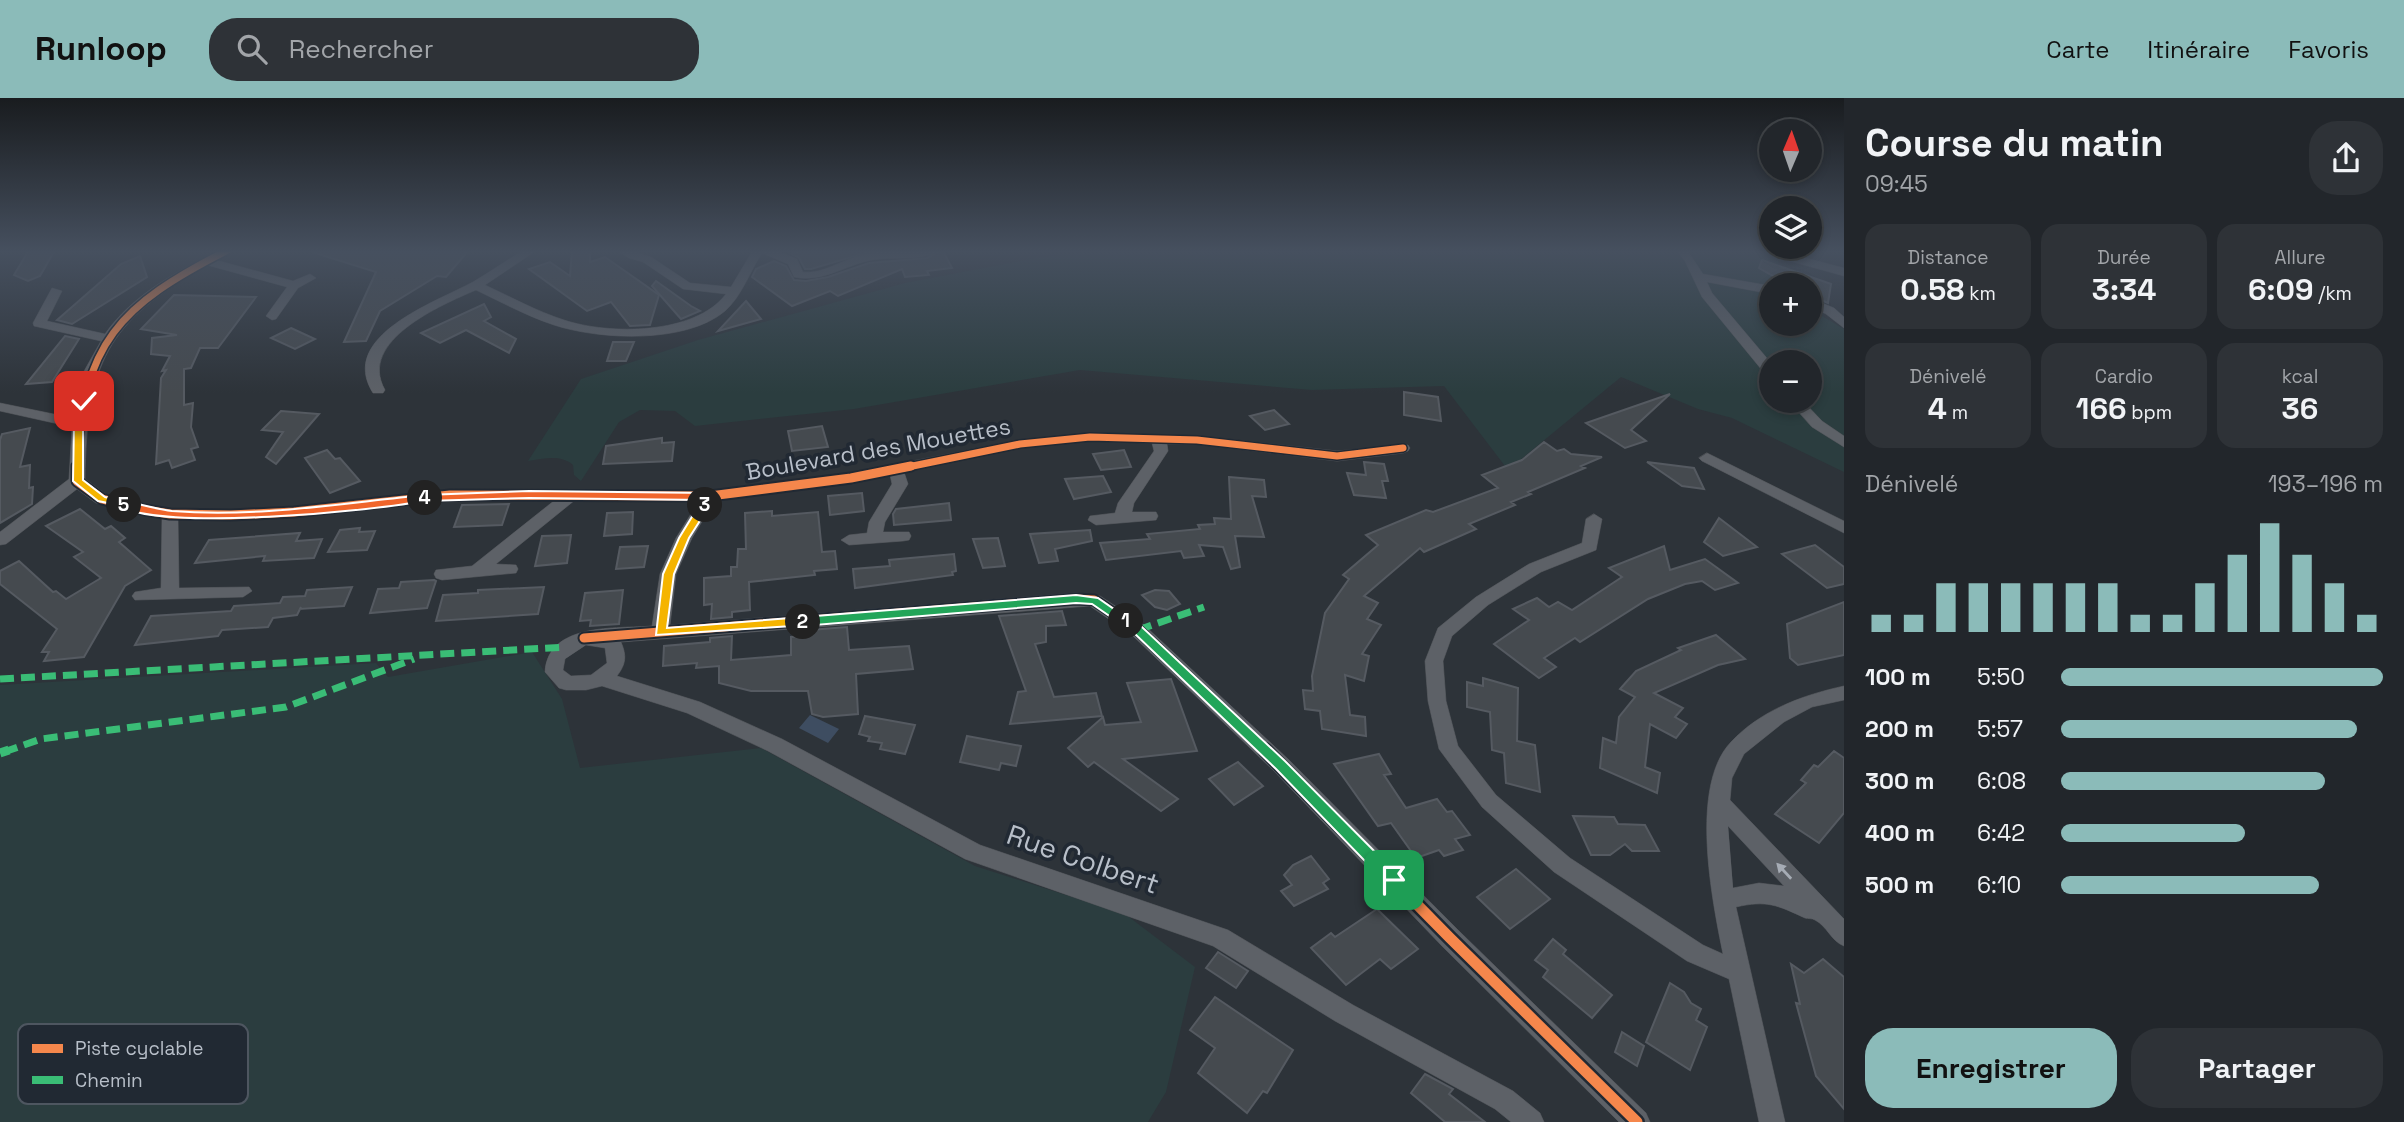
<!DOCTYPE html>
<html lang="fr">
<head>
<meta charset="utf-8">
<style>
	:root { --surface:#22262b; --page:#2e3237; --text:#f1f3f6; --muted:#a2a5a9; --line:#3f4347; --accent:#8bbbb9 }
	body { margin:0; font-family:"Space Grotesk",sans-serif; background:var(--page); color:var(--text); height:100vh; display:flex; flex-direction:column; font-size:26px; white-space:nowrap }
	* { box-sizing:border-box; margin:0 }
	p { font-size:23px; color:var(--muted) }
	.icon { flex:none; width:38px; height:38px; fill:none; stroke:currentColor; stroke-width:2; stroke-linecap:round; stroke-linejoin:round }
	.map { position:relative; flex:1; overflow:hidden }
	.sheet { display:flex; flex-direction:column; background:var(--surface); width:560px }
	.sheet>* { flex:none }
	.needle { width:46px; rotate:2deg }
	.controls { position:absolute; left:1759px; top:21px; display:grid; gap:14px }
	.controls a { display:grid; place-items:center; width:63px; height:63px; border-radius:50%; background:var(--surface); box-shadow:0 4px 10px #0003,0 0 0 2px var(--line); font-size:35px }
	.pin { position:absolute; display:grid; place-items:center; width:60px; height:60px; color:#fff; margin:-30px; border-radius:14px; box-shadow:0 4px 10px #0006 }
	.km { position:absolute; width:35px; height:35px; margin:-18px; border-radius:50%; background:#222; color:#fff; font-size:19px; line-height:35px; text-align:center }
	.round { display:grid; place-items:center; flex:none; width:74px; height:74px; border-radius:28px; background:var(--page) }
	.overview { display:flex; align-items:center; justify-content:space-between; height:119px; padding:0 21px }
	h1 { font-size:38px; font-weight:700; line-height:52px }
	.metrics { display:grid; grid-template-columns:repeat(3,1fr); gap:10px; height:119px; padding:7px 21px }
	.metrics div { display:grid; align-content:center; border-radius:18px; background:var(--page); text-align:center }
	.metrics b { font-size:30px; font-weight:700 }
	.metrics small { font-size:19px; font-weight:400 }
	.metrics p { font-size:19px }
	.chart { height:196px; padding:14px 21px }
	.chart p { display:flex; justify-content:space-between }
	.chart svg { width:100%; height:126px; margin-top:7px; stroke:var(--accent); stroke-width:6 }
	.cta { display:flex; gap:14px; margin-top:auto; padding:14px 21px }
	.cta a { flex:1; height:80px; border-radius:28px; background:var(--accent); color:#111; font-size:28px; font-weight:700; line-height:80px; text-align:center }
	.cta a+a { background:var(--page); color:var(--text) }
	ul { padding:0 21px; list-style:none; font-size:23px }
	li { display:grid; grid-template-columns:112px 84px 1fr; align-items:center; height:52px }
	li i { height:18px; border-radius:9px; background:var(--accent) }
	header { display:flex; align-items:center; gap:42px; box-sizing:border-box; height:98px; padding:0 35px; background:var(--accent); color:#111 }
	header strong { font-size:33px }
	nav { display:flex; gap:38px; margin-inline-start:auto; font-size:24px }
	.search { width:490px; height:63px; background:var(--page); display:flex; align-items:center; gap:18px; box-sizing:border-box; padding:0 24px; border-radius:28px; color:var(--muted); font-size:26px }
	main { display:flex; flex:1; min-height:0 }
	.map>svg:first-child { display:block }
	.green { fill:#2b3d3f; fill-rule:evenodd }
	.water { fill:#3e4d61 }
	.building { fill:#454a4f; stroke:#555a61; stroke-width:2 }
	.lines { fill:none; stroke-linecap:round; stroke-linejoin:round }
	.street-casing { stroke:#4b4f54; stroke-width:1 }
	.street { fill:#5d6167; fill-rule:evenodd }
	.quiet-far1 { stroke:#3abd76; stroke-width:7; stroke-dasharray:14 7; stroke-linecap:butt }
	.quiet { stroke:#3abd76; stroke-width:9; stroke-dasharray:18 9; stroke-linecap:butt }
	.cycleway-far2-casing { stroke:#212933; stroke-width:10 }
	.cycleway-far1-casing { stroke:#212933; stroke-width:13 }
	.cycleway-casing { stroke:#212933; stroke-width:16 }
	.cycleway-far2 { stroke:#f5874c; stroke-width:7 }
	.cycleway-far1 { stroke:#f5874c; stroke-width:9 }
	.cycleway { stroke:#f5874c; stroke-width:11 }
	.oneway { fill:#a6acb5 }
	.split-1 { fill:#22a559; stroke:#fff; stroke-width:2 }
	.split-2 { fill:#22a559; stroke:#fff; stroke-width:2 }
	.split-3 { fill:#f5b400; stroke:#fff; stroke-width:2 }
	.split-4 { fill:#f0652b; stroke:#fff; stroke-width:2 }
	.split-5 { fill:#f0652b; stroke:#fff; stroke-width:2 }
	.split-6 { fill:#f5b400; stroke:#fff; stroke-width:2 }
	.labels { text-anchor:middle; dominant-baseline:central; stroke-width:7; stroke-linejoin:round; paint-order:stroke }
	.street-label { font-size:23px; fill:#b8bfc9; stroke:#212933 }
	.near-street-label { font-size:28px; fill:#b8bfc9; stroke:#212933 }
	.key { fill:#212933; stroke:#4e5660; stroke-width:2 }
	.key-label { font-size:19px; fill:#b8bfc9 }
</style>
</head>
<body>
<header>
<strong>Runloop</strong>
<div class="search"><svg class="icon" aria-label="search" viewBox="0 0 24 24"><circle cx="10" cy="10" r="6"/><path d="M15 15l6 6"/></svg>Rechercher</div>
<nav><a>Carte</a><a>Itinéraire</a><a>Favoris</a></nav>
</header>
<main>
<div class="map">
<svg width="1844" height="1024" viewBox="0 0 1844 1024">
	<rect width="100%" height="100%" fill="#2d3339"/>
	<g class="green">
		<path d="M1103,152H1842L1779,162L1766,195L1771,197V226H1810V211L1844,231V374L1732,320L1698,311L1621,279L1508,372L1444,288L1312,292L1080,272L854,311L695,328L675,313L640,312L619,324L581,383L574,377L573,367C560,356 544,361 528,363L581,281L698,242L905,185L1036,160ZM1771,264H1810V303H1771Z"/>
		<path d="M532,554L562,601L580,670L761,650L975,768L1125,816L1195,869L1166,994L1148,1024H0V587L376,565L388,579Z"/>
	</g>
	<path class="water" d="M810,617L839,631L828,645L799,630Z"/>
	<g class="building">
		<path d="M29,152H55L40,178L28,183L14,177Z"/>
		<path d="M315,152H469L446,179L437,178L380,213L366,243L344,244L376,174L315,155Z"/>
		<path d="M572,152H590V164L605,159L659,197L650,227L630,228L611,204L587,213L529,171L550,164L570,178Z"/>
		<path d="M802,152H876L811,171H805L799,160L792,156Z"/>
		<path d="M942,152H947L943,153L952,170L927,173L929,177L905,179L902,171L838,198L830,193L792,208L752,179L756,171L774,163L786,168L794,182L806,183L828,179L869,165L927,160Z"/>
		<path d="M140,158L147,179L72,226L57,222L121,166Z"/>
		<path d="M1762,162L1831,186L1828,205L1810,197V187H1789L1759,170Z"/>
		<path d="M656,183L691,208L700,213L681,221L652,188Z"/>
		<path d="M174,197L256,199L218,250H200L191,270L184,271V307L193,305L191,329L198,349L191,351L195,362L172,370L169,362L156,366L161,280L166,272L162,273L170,258L151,256L152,240L177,237L141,231Z"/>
		<path d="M746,203L761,221L718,233Z"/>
		<path d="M484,206L491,219L484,223L516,241L509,255L466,232L440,245L421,235Z"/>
		<path d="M291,230L315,241L295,251L271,240Z"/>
		<path d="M65,238L79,241L52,284L26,286Z"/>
		<path d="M613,244H634L626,263H607Z"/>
		<path d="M1404,294L1438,299L1441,323L1404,317Z"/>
		<path d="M1670,296L1631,332L1646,343L1625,350L1586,325Z"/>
		<path d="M1274,312L1289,326L1265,332L1250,318Z"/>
		<path d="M281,313L319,316L276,366L266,359L283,334L262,332Z"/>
		<path d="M822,328L828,349L792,353L788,333Z"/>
		<path d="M30,330L20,369L30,367L29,390L33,389L32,406L0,425V342L2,336Z"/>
		<path d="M662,340V345L674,344L672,363L603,366L606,348Z"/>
		<path d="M1544,344L1557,353L1564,351L1571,356L1602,359L1581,368L1585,370L1528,394L1531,396L1511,404L1515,407L1469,426L1476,431L1424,454L1420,450L1364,498L1378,505L1367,521L1381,527L1362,556L1369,558L1364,583L1345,577L1350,617L1365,619L1366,638L1322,631L1320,613L1305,611L1303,592L1313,593L1312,578L1325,515L1349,481L1343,477L1378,447L1366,437L1426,412L1433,414L1498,390L1482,377L1522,362Z"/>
		<path d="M327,352L335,361L340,360L360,383L330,395L305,360Z"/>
		<path d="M1124,352L1131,369L1101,372L1093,356Z"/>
		<path d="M1364,364L1384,366L1388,383H1382L1386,400L1354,397L1347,375L1366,377Z"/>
		<path d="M1647,364L1694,370L1704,391L1682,388Z"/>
		<path d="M1103,378L1111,394L1074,401L1065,381Z"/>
		<path d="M1229,379L1264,382L1266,399L1252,398L1264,439L1235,438L1240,469L1231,471L1223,449L1199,447L1204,458L1184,460L1181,453L1106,462L1100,445L1150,441L1147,436L1200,431L1198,427L1215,426L1214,420L1231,421Z"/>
		<path d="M862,395L864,413L830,417L828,398Z"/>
		<path d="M949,405L951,422L894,427L893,416L896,411Z"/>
		<path d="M509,406L502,427L454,429L462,407Z"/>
		<path d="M80,411L105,431L111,428L125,440L119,444L151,472L125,488L84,559L44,563L49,554H42L57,531L0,486V473L19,463L53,494L56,493L66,501L101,480L74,459L83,454L46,428Z"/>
		<path d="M772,413V418L818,414L822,454L835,453L837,471L814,473L815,477L749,484L750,512L732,514V519L711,521L712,506L704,507V480L731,478V469H737L738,451H746L745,415Z"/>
		<path d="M633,414L632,436L604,438L607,415Z"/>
		<path d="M1719,420L1757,449L1723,458L1704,444Z"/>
		<path d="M360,430L359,434L375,433L367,452L328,454L340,432Z"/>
		<path d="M1090,432L1092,443L1055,451L1058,463L1039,465L1030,436Z"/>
		<path d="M300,435L296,443L322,441L314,460L263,463L265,458L195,465L209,442Z"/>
		<path d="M571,437L567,465L535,468L542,438Z"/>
		<path d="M998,440L1005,468L983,470L973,441Z"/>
		<path d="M1815,447L1844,469V486L1827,490L1782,456Z"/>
		<path d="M648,448L644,469L616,471L620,449Z"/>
		<path d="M1664,448L1670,472L1705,461L1738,485L1715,492L1702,483L1685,486L1648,501L1580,544L1575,540L1544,560L1556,569L1539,580L1494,546L1529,522L1513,511L1537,500L1549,509L1558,504L1572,512L1622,479L1609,470Z"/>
		<path d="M954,456L956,473L952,474L953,477L855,490L853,471L890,468L889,462Z"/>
		<path d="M434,482L436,483L427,510L370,515L378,491L399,490L401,484Z"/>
		<path d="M352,489L344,508L300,511L301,509L297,517L273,520L268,529L222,532L218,538L135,547L151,518L231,513L234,508L280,505L283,499L305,498L307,492Z"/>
		<path d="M544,489L538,516L436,523L443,497L478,495V492Z"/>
		<path d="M623,492L619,526L590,528L591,522L580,523L585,495Z"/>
		<path d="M1155,492L1169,493L1180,506L1167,512L1155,509L1142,497Z"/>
		<path d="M1844,504V557L1798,567L1790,560L1787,526Z"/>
		<path d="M1062,513L1066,527L1046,528V544L1035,546L1054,599L1096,595L1102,618L1010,626L1018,594L1026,593L999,518Z"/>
		<path d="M847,529L849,552L909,548L913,571L856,576L858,616L823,619L812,616L808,593H751L719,585V568L696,570L697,565L663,568L664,548L710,544V540L732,538L731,562L791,557V539L810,537V532Z"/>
		<path d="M1716,537L1745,561L1718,567L1654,595L1683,610L1675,619L1687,626L1676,640L1650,626L1645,669L1660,675L1657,695L1600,670L1603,640L1616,645L1619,619L1635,599L1620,591L1636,573L1681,552L1678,550Z"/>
		<path d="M1483,580L1518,590L1517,643L1535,647L1540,694L1506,685L1504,655L1492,652L1490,614L1467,609V584L1483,588Z"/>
		<path d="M1171,581L1197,653L1123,661L1178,701L1161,713L1094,664L1088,669L1068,650L1103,619L1105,627L1141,624L1127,585Z"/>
		<path d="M865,618L915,627L905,656L880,651L882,645L868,643L870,639L859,636Z"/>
		<path d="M967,638L1021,648L1016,668L1001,665L999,672L960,664Z"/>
		<path d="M1834,653L1844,660V715L1819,745L1775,716L1806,685L1801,682L1814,667L1818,669Z"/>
		<path d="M1379,656L1391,676L1384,677L1406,710L1437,701L1447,714L1452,713L1470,737L1455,741L1463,752L1444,758L1439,752L1416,760L1391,725L1378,728L1334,666Z"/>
		<path d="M1238,664L1263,688L1234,707L1209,681Z"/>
		<path d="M1573,718L1614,719L1618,726L1645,727L1659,753H1632L1625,746L1610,757H1591Z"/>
		<path d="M1311,758L1329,781L1323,785L1328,791L1294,808L1281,793L1292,787L1284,777L1293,767Z"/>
		<path d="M1516,771L1550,801L1510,831L1477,799Z"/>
		<path d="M1377,811L1418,851L1391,871L1380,861L1346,887L1311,850L1331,835L1335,839Z"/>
		<path d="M1553,841L1566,852L1563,856L1612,897L1592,920L1543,879L1548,872L1535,862Z"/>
		<path d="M1218,854L1248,873L1236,890L1206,870Z"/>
		<path d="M1823,861L1844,879V1011L1816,978L1796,905L1800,906L1791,866L1804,875Z"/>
		<path d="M1670,885L1684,894L1691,905L1701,911L1696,922L1707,929L1690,972L1646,944Z"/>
		<path d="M1215,899L1293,952L1267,995L1263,993L1247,1015L1198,975L1215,950L1190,932Z"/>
		<path d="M1622,934L1644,948L1637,968L1615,954Z"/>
		<path d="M1425,976L1453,991L1449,996L1485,1024H1445L1411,995Z"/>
	</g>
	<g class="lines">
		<g class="street-casing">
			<g id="street">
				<path d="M220,152H234L216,162L293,183L310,176L316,180L298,190L276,221L272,222L266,218L287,189L207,167C105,225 87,266 85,381L107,397L145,407L170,411L231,412L294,409L450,392L710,393L851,375L1020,342L1090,335L1197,338L1337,353L1408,347L1410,350L1408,353L1403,355L1337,363L1197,346H1167L1168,353L1134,405L1132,414H1156L1158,418L1156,422L1096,427L1088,422L1090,418L1115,415L1118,405L1154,353L1152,345L1090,343L1020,350L904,374L908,386L885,424L883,434H909L911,438L909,442L903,443L849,447L841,442L849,437L867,435L869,424L892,386L890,377L851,385L715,402L692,440L676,476L670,527L1076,495L1100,498L1144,527L1288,661L1458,832L1646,1015L1650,1024H1619L1442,848L1274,673L1132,537L1090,508L621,544C627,558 626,566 617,578L700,604L782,641L980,747L1228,832L1353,907L1513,993L1540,1015L1544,1024H1511L1495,1011L1335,923L1213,848L965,761L768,653L687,615L602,588L586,592H566L559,590L545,574C548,524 617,531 652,528L660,476L676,440L699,403L575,402L496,466L516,467L518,471L516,475L442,482L436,480L434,476L436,472L472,468L555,402H450L294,419L178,421L179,490L249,489L252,493L243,499L135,502L132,498L135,494L161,490L162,420L96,405L77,391L6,446L0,447V434L69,381L72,329L0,313V305L73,320L83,275L101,243L34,228L33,225L52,190L62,193L47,223L105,236C132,197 179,172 220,152ZM586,547L605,550L607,565L591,577L571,578L563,572L565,561Z"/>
				<path d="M524,152H537L485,187C511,199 536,213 564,222C609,237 695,237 726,196L683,191L643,164L629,160L616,152H629L651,159L690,185L731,189L753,152H775L797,161L803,174C824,176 841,162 862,157C886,151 916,150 940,152C925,163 898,159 880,161C849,163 826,186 794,179L788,166L762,155C750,173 742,198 725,213C686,246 600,242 554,227C527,218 501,204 476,192C441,207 357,243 385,292L383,295H373C337,238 436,204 473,184C490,174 507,162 524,152Z"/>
				<path d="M1676,152H1687L1703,176L1771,188V196L1707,184L1712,195L1771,265V278L1766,277L1702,199L1685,163Z"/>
				<path d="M1783,154L1844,170V178L1779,160L1777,158Z"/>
				<path d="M1810,200L1834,210L1844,219V230L1826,216L1810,208Z"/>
				<path d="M1789,303H1803L1822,323L1844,338V349L1812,329Z"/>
				<path d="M1707,355L1844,423V435L1702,363L1699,360Z"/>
				<path d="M1594,416L1602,421L1596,452L1541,474L1488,507L1452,538L1443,563L1446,603L1458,648L1496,697L1570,760L1703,847L1723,856C1712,802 1689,688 1731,644C1761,612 1803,597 1844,588V602L1812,609L1784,624L1744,656L1732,680L1730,702L1844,821V848C1831,843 1827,828 1815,822C1812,820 1808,821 1805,820C1777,807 1767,802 1736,809L1785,1024H1759L1729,881L1687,863L1554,774L1482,709L1439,651L1428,603L1425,563L1438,530L1476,499L1529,466L1582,445L1586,421ZM1728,728L1784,788L1759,785L1733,790Z"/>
			</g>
		</g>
		<use href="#street" class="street"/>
		<g class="quiet-far1">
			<path d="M1138,532L1204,509"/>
			<path d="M0,581L566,549"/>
			<path d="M4,654L41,641L286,609L414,561"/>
		</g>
		<path class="quiet" d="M0,655L9,652"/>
		<g class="cycleway-far2-casing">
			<g id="cycleway-far2">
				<path d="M77,370C81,245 120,207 228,152"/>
				<path d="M903,370L1020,346L1090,339L1197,342L1337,358L1403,350"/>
			</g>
		</g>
		<g class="cycleway-far1-casing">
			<g id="cycleway-far1">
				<path d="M77,368V383L102,401L145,412L170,416L231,417L294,414L450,397L710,398L851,380L911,368"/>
				<path d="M584,540L1076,501L1094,502L1138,532L1267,654"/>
			</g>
		</g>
		<g class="cycleway-casing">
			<path id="cycleway" d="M1265,652L1450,840L1637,1024"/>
		</g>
		<use href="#cycleway-far2" class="cycleway-far2"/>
		<use href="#cycleway-far1" class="cycleway-far1"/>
		<use href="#cycleway" class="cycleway"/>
	</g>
	<defs><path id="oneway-solid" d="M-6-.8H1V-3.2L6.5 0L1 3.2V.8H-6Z" transform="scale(1.75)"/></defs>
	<use class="oneway" href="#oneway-solid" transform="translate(1784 773) rotate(-133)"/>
	<linearGradient id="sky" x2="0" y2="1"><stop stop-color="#191c1f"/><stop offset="0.52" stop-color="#46505f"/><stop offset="1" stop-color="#46505f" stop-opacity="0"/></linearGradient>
	<rect width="1844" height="295" fill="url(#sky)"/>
	<path class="split-1" d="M1126,519L1142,529L1285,663L1399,778V787H1388L1276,671L1134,535L1120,523Z"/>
	<path class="split-2" d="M1076,497L1098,500L1131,523L1130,526H1121L1092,506L1076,505L803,528L797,524L803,519Z"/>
	<path class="split-3" d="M701,404L710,407L689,440L674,476L667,530L803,519L807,521V527L656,537L663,476L679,440Z"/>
	<path class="split-4" d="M529,393L710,395L715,398L705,410L700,407L703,402L529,400L425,403L420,400L425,397Z"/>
	<path class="split-5" d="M425,397H428V402C378,413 156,434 119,407L124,403C140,406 156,411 172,413C256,420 342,405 425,397Z"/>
	<path class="split-6" d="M84,301L88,303L83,326V382L105,399L128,404V409L98,403L73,383L74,326L79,303Z"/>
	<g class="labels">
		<g class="street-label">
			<text transform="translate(878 351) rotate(-10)">Boulevard des Mouettes</text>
		</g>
		<g class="near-street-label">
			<text transform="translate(1083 761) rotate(19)">Rue Colbert</text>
		</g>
	</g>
	<rect x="18" y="926" width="230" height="80" rx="10" class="key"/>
	<rect x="32" y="946" width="31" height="9" fill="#f5874c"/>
	<rect x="32" y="978" width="31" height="8" fill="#3abd76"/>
	<g class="key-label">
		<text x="75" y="957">Piste cyclable</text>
		<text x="75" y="989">Chemin</text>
	</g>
</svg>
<div class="controls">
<a><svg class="needle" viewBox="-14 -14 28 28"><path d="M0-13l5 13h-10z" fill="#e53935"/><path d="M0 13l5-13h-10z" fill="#a2a5a9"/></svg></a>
<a><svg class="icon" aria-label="layers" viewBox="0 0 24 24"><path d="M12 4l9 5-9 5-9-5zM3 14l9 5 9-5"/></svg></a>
<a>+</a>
<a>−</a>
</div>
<div class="pin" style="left:1394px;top:782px;background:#1e9e55"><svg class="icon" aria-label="arrive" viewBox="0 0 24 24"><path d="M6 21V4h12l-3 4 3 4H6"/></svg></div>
<div class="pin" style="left:84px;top:303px;background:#d93025"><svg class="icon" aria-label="check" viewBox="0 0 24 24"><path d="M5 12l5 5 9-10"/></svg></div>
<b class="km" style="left:1126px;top:523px">1</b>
<b class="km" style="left:803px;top:524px">2</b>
<b class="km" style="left:705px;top:407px">3</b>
<b class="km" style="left:425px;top:400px">4</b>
<b class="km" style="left:124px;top:407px">5</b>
</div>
<section class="sheet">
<div class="overview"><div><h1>Course du matin</h1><p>09:45</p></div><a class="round"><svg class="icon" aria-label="share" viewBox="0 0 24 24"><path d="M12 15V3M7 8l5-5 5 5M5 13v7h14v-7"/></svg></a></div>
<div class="metrics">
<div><p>Distance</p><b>0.58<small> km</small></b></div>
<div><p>Durée</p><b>3:34</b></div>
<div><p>Allure</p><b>6:09<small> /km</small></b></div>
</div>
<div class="metrics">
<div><p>Dénivelé</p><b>4<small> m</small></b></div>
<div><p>Cardio</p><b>166<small> bpm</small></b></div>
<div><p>kcal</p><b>36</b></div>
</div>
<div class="chart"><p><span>Dénivelé</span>193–196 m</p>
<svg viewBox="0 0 160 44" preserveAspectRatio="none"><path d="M5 44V38M15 44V38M25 44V27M35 44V27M45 44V27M55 44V27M65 44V27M75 44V27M85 44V38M95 44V38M105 44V27M115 44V17M125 44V6M135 44V17M145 44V27M155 44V38"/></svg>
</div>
<ul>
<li><b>100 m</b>5:50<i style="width:100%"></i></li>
<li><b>200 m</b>5:57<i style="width:92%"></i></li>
<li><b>300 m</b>6:08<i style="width:82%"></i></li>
<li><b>400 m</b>6:42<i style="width:57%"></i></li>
<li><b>500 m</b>6:10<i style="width:80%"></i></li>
</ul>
<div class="cta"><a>Enregistrer</a><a>Partager</a></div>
</section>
</main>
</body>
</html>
